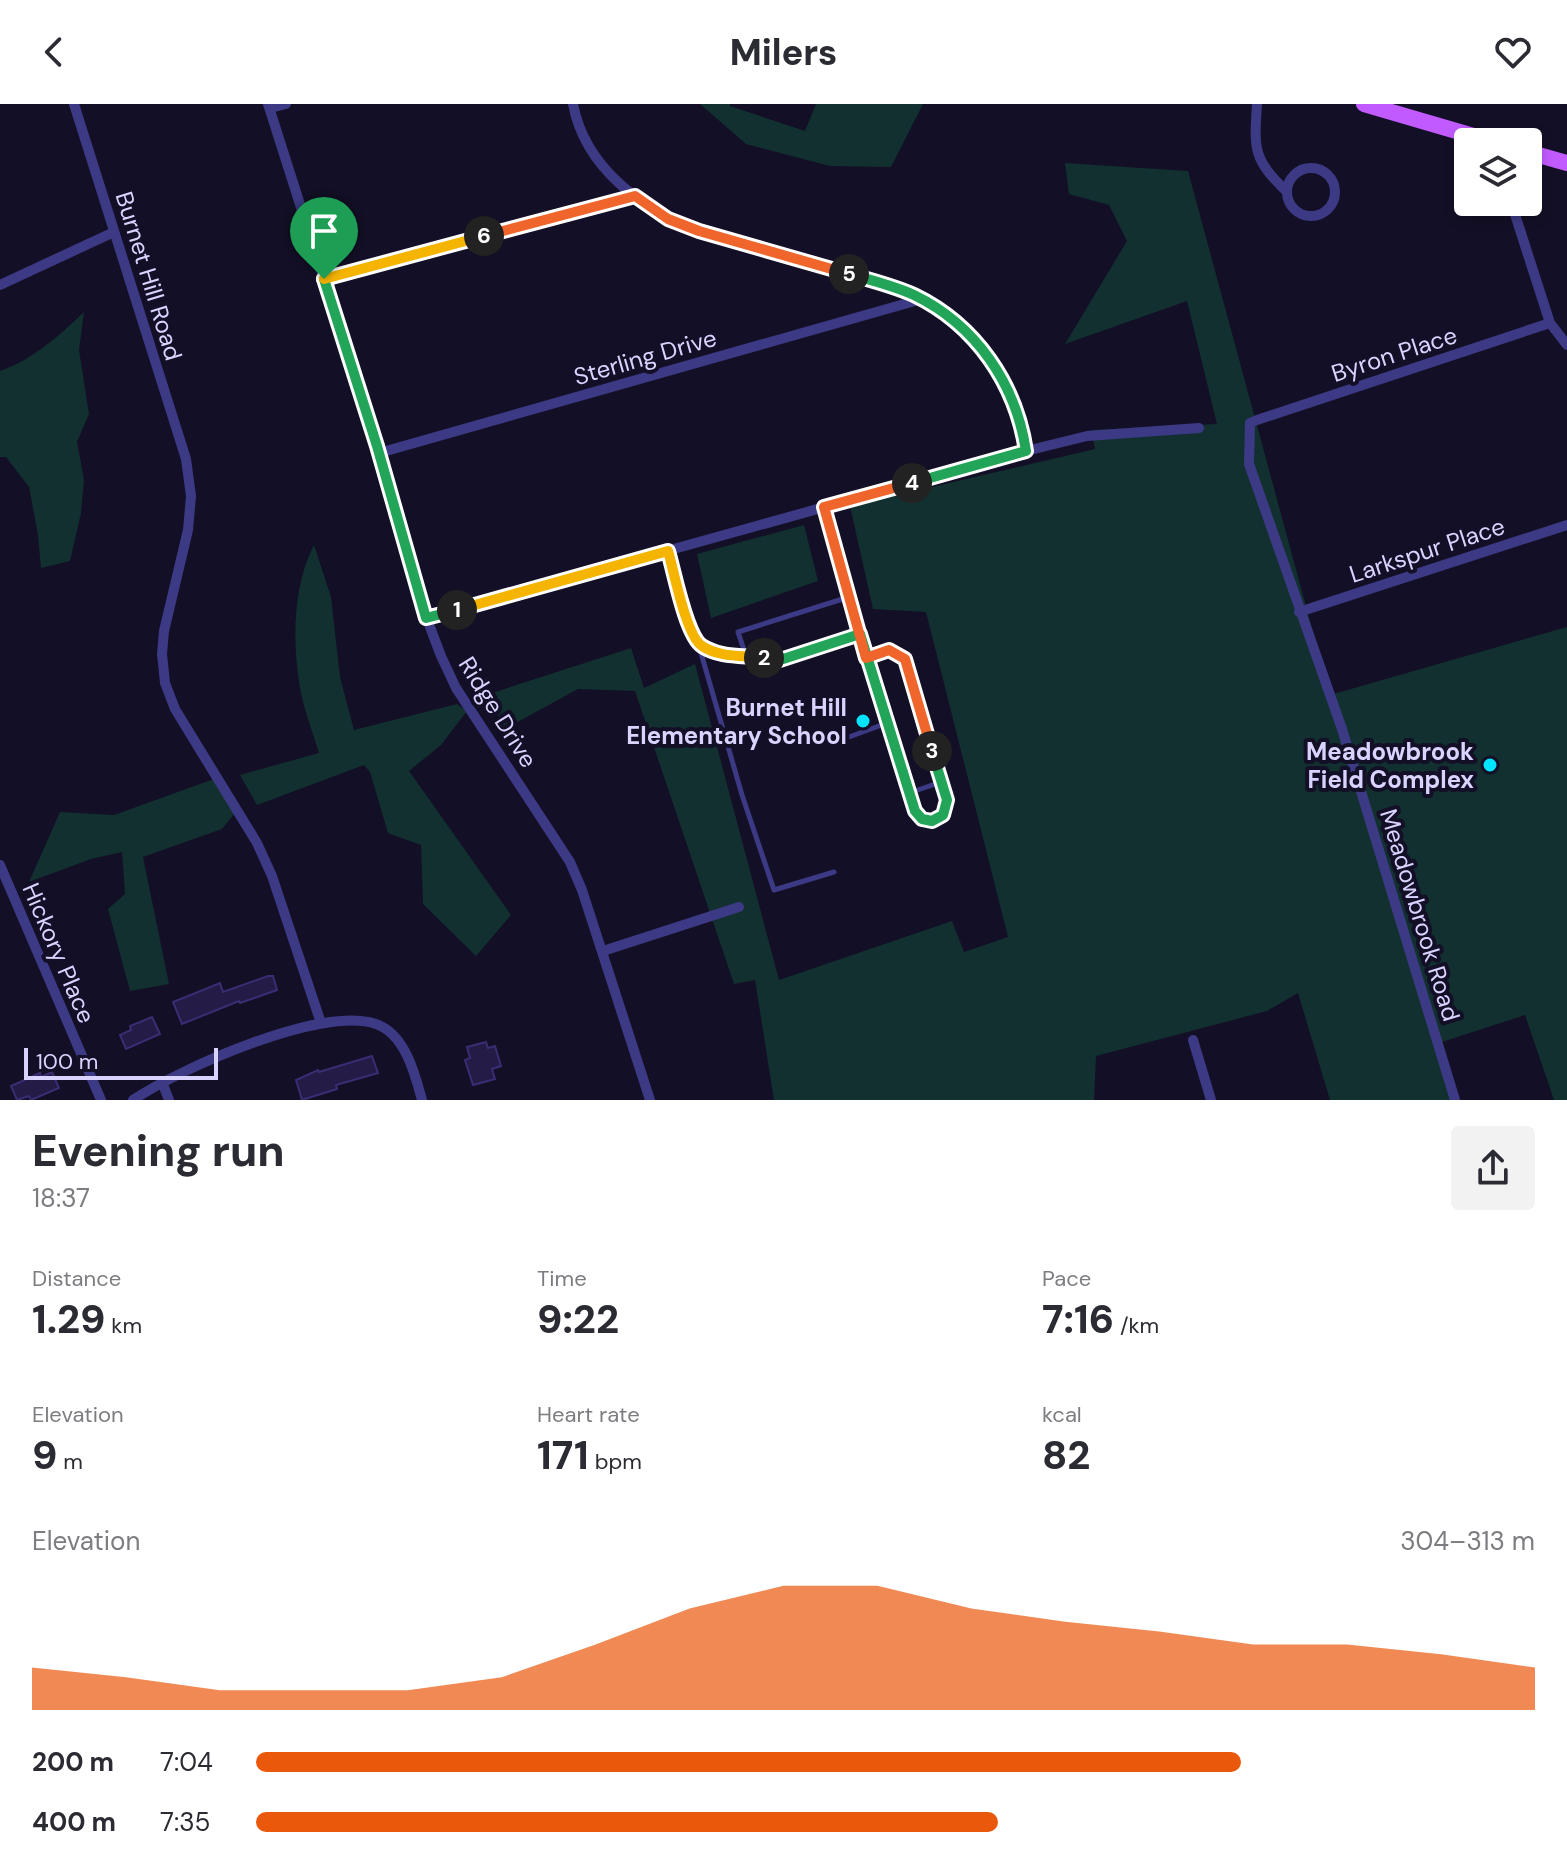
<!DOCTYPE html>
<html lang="en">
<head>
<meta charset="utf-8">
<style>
	:root { --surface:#fff; --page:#f2f2f3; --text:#2b2b33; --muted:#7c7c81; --accent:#ea580c }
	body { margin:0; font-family:"DM Sans",sans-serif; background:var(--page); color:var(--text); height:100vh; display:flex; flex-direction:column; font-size:30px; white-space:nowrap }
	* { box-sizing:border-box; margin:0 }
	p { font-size:26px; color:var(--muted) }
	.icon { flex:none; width:44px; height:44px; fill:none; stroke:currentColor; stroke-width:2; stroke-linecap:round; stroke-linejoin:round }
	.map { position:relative; height:996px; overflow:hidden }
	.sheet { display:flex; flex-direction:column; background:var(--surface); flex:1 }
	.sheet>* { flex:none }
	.tools { position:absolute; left:1454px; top:24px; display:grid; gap:16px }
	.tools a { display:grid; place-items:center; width:88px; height:88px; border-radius:8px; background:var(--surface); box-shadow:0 4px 12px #0003; font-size:40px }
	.scale { position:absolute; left:24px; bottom:20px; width:194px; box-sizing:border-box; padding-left:8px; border:4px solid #d9d4ff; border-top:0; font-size:22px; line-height:28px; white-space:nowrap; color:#d9d4ff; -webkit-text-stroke:6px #130f26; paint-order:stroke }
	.pin { position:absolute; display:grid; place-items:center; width:68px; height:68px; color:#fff; margin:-82px -34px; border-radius:50% 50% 50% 0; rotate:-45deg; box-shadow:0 0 8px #0007 }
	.pin .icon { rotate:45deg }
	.km { position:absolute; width:40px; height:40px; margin:-20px; border-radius:50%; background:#222; color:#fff; font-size:22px; line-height:40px; text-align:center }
	.round { display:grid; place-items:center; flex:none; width:84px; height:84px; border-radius:8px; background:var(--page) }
	.overview { display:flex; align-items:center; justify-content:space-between; height:136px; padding:0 32px }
	h1 { font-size:44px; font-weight:800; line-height:60px }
	.metrics { display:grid; grid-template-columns:repeat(3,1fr); gap:12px; height:136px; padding:8px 32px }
	.metrics div { display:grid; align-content:center }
	.metrics b { font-size:40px; font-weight:800 }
	.metrics small { font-size:22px; font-weight:400 }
	.metrics p { font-size:22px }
	.chart { height:224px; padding:16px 32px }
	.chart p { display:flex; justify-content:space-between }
	.chart svg { width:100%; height:144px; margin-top:8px; fill:var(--accent); opacity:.7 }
	ul { padding:0 32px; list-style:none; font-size:26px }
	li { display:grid; grid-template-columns:128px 96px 1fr; align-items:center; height:60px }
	li i { height:20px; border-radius:10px; background:var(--accent) }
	header { display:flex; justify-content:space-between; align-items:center; height:104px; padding:0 32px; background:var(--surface); font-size:36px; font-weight:800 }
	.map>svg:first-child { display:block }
	.green { fill:#12302f }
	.building { fill:#241b47; stroke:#3b2d73; stroke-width:2 }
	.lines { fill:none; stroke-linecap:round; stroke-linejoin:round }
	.service { stroke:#3d3a85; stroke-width:5 }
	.minor { stroke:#3d3a85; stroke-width:10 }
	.primary { stroke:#c25bff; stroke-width:16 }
	.split-1-casing { stroke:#fff; stroke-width:16 }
	.split-2-casing { stroke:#fff; stroke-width:16 }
	.split-3-casing { stroke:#fff; stroke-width:16 }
	.split-4-casing { stroke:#fff; stroke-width:16 }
	.split-5-casing { stroke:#fff; stroke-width:16 }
	.split-6-casing { stroke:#fff; stroke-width:16 }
	.split-7-casing { stroke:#fff; stroke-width:16 }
	.split-1 { stroke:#22a559; stroke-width:10 }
	.split-2 { stroke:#f5b400; stroke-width:10 }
	.split-3 { stroke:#22a559; stroke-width:10 }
	.split-4 { stroke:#f0652b; stroke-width:10 }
	.split-5 { stroke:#22a559; stroke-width:10 }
	.split-6 { stroke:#f0652b; stroke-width:10 }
	.split-7 { stroke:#f5b400; stroke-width:10 }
	.poi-dot { fill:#00e5ff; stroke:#130f26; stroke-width:3 }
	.labels { text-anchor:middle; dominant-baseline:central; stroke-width:8; stroke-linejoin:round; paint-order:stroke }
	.street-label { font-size:24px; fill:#d9d4ff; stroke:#130f26 }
	.poi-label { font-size:24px; font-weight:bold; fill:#d9d4ff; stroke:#130f26; text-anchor:end }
</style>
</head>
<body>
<header><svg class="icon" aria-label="back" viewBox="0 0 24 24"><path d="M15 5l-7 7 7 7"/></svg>Milers<svg class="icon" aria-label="heart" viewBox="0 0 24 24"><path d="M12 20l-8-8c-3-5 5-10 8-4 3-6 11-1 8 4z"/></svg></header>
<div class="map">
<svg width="1567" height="996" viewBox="0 0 1567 996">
	<rect width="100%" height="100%" fill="#130f26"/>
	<g class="green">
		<path d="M700,0H730V2L805,27L816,0H923L891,63L830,62L746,40Z"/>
		<path d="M1065,59L1188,67L1330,591L1567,523V996H1554L1525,911L1436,940L1453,996H1330L1298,889L1267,907L1096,952L1094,996H774L755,876L734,880L635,587L578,585L505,625L486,591L631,544L644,584L695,560L779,876L952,817L964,848L1008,833L926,508L873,505L850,402L1095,345L1091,326L1217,320L1187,197L1065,240L1127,137L1109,101L1069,90Z"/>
		<path d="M84,208L79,246L89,310L77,338L84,376L81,409L70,457L41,464L38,431L29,383L6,353H0V267C32,256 60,231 84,208Z"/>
		<path d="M804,421L818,477L711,514L697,450Z"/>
		<path d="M314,441L331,493L340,573L354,626L457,600L467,607L441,641L409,667L511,811L476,852L423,800L421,741L388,729L370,668L364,661L257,701L240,671L319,649C313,629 305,609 301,589C292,542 292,483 314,441Z"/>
		<path d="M214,675L234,710L222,725L143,753L169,880L130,887L108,805L125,790L122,748L91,755L29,778L60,708L114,711Z"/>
	</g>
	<g class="building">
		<path d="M268,872H273L277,886L240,899L239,897L182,920L173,898L220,879L223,888Z"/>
		<path d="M152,913L160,930L126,945L120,931L131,926L130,922Z"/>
		<path d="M486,938L488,944L495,942L501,962L492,965L495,975L473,981L465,956L470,954L467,943Z"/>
		<path d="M372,952L378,969L336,981L337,985L302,996L296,976L318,966L319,968Z"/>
		<path d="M52,968L59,984L31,996L29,992L17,996L11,982L40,969L41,973Z"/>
	</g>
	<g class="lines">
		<g class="service">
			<path d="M668,448L691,527L699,541L718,549L762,553L777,557L860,530L824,403"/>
			<path d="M860,530L866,554L915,707L927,717C940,718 947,709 947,696L905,555L889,546L866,554"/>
			<path d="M699,542L742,691L774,786L834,768"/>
			<path d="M746,552L738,528L849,493"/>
			<path d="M849,633L887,619"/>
			<path d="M909,689L941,678"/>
		</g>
		<g class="minor">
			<path d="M74,0L186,355L191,392L188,426L164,527L162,550L165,579L175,605L257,739L272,772L321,919"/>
			<path d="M268,0L377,342L419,494L441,552L456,584L570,758L582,786L650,996"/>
			<path d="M573,0C585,64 642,105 699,127C740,139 782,151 823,162C854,171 888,178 917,192C977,223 1016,281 1026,347"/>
			<path d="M1257,0C1254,46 1253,55 1287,88"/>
			<path d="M270,4L286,0"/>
			<circle cx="1311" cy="88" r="24"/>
			<path d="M1511,98L1550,219L1567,241"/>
			<path d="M324,175L635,92"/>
			<path d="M0,181L114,128"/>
			<path d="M379,349L922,195"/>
			<path d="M1299,508L1567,421"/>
			<path d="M426,514L1026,347L1087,332L1199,324"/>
			<path d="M0,761L101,996"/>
			<path d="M603,847L739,803"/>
			<path d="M1193,936L1211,996"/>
			<path d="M162,978L169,996"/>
			<path d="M133,996C179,965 322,901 376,920C405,930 415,970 422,996"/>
			<path d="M1455,996L1342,625L1249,360L1250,319L1257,316L1550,219"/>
		</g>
		<g class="primary">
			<path d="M1364,0L1494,38"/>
			<path d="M1528,48L1567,59"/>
		</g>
	</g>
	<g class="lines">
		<g class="split-1-casing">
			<path id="split-1" d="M324,175L377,342L426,514L457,506"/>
		</g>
		<g class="split-2-casing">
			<path id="split-2" d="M457,506L668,447C674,467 686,532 702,542C720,554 744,551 764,554"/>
		</g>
		<g class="split-3-casing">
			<path id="split-3" d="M764,554L777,557L860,530L915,707L922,715L932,717L943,711L947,696L932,647"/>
		</g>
		<g class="split-4-casing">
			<path id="split-4" d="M912,379L824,403L866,554L889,546L905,555L932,647"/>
		</g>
		<g class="split-5-casing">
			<path id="split-5" d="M849,170C871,176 894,182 914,191C976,221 1016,280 1026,347L912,379"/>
		</g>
		<g class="split-6-casing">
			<path id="split-6" d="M484,132L635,92L668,115L699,127L849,170"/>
		</g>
		<g class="split-7-casing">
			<path id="split-7" d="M324,175L484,132"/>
		</g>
		<use href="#split-1" class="split-1"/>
		<use href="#split-2" class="split-2"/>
		<use href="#split-3" class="split-3"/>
		<use href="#split-4" class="split-4"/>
		<use href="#split-5" class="split-5"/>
		<use href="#split-6" class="split-6"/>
		<use href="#split-7" class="split-7"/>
	</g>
	<g class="poi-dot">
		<circle cx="863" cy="617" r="8"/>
		<circle cx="1490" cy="661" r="8"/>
	</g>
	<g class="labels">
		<g class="street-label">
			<text transform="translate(149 172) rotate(73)">Burnet Hill Road</text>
			<text transform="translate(1394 250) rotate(-18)">Byron Place</text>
			<text transform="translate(645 253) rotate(-16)">Sterling Drive</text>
			<text transform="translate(1427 446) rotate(-18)">Larkspur Place</text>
			<text transform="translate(498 608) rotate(58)">Ridge Drive</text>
			<text transform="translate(1420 811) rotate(73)">Meadowbrook Road</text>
			<text transform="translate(59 849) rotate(67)">Hickory Place</text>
		</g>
		<g class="poi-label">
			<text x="847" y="603">Burnet Hill<tspan x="847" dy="28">Elementary School</tspan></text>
			<text x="1474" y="647">Meadowbrook<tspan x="1474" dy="28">Field Complex</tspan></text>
		</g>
	</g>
</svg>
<div class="tools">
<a><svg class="icon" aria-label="layers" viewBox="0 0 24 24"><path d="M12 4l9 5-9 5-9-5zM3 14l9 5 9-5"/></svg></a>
</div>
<div class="scale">100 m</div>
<div class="pin" style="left:324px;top:175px;background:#1e9e55"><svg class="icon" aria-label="arrive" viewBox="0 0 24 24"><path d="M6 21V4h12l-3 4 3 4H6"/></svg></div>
<b class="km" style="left:457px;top:506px">1</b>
<b class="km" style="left:764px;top:554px">2</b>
<b class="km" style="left:932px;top:647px">3</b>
<b class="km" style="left:912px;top:379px">4</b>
<b class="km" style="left:849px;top:170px">5</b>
<b class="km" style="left:484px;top:132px">6</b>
</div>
<section class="sheet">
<div class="overview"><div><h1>Evening run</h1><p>18:37</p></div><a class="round"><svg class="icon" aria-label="share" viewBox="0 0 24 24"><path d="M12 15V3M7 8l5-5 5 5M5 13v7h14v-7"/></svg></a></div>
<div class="metrics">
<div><p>Distance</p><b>1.29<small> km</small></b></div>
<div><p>Time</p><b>9:22</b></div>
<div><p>Pace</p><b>7:16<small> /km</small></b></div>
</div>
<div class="metrics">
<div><p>Elevation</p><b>9<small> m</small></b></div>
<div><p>Heart rate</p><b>171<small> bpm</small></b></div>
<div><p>kcal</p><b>82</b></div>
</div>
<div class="chart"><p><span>Elevation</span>304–313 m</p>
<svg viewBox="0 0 160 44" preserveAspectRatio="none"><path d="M0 44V31L10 34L20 38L30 38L40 38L50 34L60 24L70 13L80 6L90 6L100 13L110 17L120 20L130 24L140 24L150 27L160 31V44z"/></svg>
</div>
<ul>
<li><b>200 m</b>7:04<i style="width:77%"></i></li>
<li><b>400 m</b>7:35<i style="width:58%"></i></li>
</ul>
</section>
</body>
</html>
